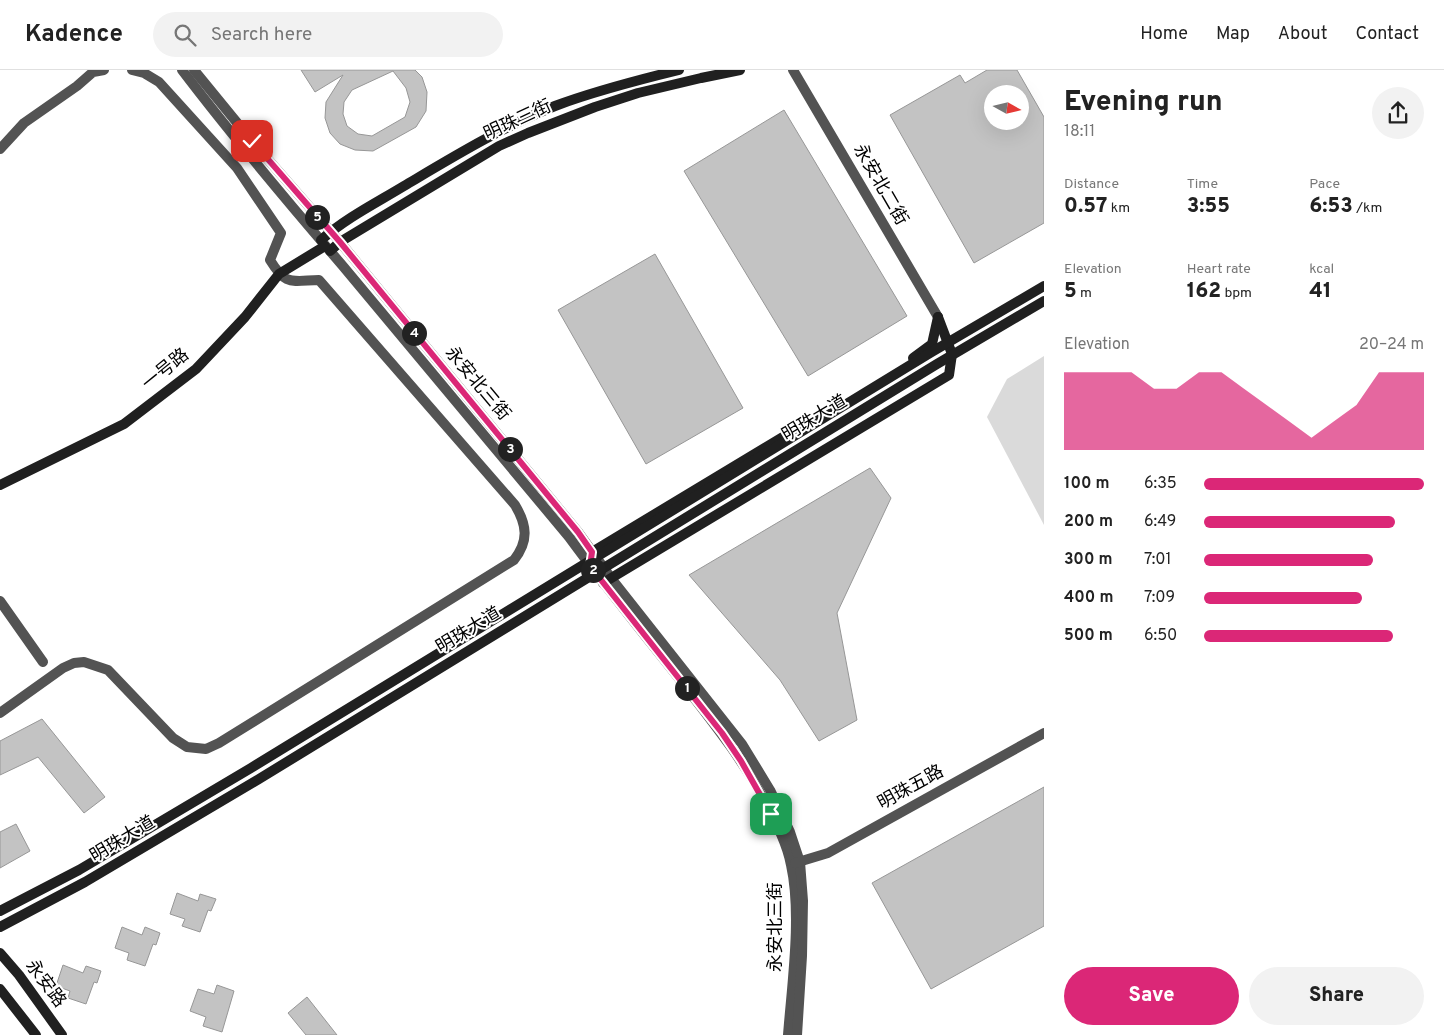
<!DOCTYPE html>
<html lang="en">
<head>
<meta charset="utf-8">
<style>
	:root { --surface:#fff; --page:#f2f2f2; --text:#222; --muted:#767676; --line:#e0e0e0; --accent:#db2777 }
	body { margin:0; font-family:Overpass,"Noto Sans SC",sans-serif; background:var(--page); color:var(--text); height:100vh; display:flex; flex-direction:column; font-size:19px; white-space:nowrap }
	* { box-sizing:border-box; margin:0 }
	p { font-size:16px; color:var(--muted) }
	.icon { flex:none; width:28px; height:28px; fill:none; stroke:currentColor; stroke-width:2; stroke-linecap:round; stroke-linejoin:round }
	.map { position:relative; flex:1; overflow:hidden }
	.side { display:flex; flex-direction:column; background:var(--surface); width:400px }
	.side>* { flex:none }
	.needle { width:32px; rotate:98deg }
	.tools { position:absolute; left:984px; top:15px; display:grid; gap:10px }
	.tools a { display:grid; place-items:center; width:45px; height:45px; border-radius:50%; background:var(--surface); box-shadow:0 5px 20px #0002; font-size:25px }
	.pin { position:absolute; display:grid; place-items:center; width:42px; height:42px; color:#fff; margin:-21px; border-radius:10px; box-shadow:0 2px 8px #0006 }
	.km { position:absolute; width:25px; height:25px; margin:-12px; border-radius:50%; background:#222; color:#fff; font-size:14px; line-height:25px; text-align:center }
	.round { display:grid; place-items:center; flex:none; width:52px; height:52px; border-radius:26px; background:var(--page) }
	.summary { display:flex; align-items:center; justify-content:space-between; height:85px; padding:0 20px }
	h1 { font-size:28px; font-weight:800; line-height:38px }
	.stats { display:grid; grid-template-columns:repeat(3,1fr); gap:8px; height:85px; padding:5px 20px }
	.stats div { display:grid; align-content:center }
	.stats b { font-size:21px; font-weight:800 }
	.stats small { font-size:14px; font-weight:400 }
	.stats p { font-size:14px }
	.chart { height:140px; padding:10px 20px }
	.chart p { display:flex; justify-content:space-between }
	.chart svg { width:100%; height:90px; margin-top:5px; fill:var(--accent); opacity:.7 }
	.button { display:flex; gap:10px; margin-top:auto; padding:10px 20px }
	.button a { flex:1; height:58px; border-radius:30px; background:var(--accent); color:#fff; font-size:20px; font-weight:800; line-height:58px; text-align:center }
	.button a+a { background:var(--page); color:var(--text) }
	ul { padding:0 20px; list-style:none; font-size:16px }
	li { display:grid; grid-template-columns:80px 60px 1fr; align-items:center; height:38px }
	li i { height:12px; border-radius:6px; background:var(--accent) }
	header { display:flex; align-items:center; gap:30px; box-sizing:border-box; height:70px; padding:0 25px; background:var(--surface); border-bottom:1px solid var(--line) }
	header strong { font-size:24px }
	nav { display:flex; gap:28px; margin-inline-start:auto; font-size:18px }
	.search { width:350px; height:45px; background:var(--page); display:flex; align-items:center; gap:12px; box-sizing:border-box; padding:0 18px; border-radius:28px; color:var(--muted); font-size:19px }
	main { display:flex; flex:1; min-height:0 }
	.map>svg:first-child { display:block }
	.green { fill:#dadada }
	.building { fill:#c3c3c3; stroke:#979797; fill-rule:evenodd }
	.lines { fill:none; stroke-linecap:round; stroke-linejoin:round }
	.street { stroke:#535353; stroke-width:10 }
	.secondary { stroke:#202020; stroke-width:10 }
	.secondary-bridge { stroke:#202020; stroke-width:10 }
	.route-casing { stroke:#fff; stroke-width:10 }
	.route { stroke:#db2777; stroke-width:6 }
	.labels { text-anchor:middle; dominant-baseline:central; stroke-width:4; stroke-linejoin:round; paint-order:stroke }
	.street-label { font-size:18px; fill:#000; stroke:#fff }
</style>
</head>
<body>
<header>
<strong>Kadence</strong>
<div class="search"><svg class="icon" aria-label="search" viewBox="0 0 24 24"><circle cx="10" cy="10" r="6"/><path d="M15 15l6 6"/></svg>Search here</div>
<nav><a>Home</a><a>Map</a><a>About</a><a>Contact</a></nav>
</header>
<main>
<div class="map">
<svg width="1044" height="965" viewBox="0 0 1044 965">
	<rect width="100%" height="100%" fill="#fff"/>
	<path class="green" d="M1044,286V455L987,347L1007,309Z"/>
	<g class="building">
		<path d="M301,0H415L422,7L427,22L426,41L416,57L373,81L355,80L340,74L330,63L325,48L326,32L343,5L315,22ZM393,1L406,18L410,32L405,47L372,66L358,64L347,56L343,44L344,32L352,20Z"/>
		<path d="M987,0H1017L1044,47V153L974,193L890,45L960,5L965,13ZM992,24H1020V51H992Z"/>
		<path d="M784,40L907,246L808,306L684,101Z"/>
		<path d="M655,184L743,338L646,394L558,240Z"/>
		<path d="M870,398L891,428L837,543L857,650L819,671L780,610L689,505Z"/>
		<path d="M42,649L105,727L84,743L38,687L0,705V671Z"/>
		<path d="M1044,717V856L931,919L872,813Z"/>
		<path d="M16,754L30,781L0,798V762Z"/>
		<path d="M177,823L198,831L200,824L216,829L211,841L208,840L200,862L182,856L185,849L170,844Z"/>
		<path d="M122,857L142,865L145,857L160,863L156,875L153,874L145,896L127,890L129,883L115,878Z"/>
		<path d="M63,895L83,903L86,896L101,901L97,913L94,912L86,934L68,928L70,921L56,916Z"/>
		<path d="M217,915L234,921L222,962L203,956L206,947L190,941L198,919L214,924Z"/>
		<path d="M307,927L337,965H306L288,943Z"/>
	</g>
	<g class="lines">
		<g class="street">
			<path d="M182,0C233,67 287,131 342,195L569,467C605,516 643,563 681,611C711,650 742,688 765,732C775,751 787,773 791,795C802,845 792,913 788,965"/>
			<path d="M194,0L252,71L340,172L578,462L611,508L742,674L770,720L790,762L800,792L803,831L802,886L797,965"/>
			<path d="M793,0L938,247"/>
			<path d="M0,79L24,53L77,16L93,2L104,0"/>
			<path d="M0,531L43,592"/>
			<path d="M0,643L63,598L74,593L84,592L108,600L173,668L187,677L206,679L219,673L514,490C529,471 527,455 515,435L319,210C290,211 286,216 270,190L281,163L237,98L159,12L144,3L132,0"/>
			<path d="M795,793L828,783L1044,663"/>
		</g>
		<g class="secondary">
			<path d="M321,170C346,148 376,133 404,116C453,87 502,57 555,36C595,21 638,10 679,0"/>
			<path d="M330,181L340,172L499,76L528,63L595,37L638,23L701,8L740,0"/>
			<path d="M913,288L932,274L938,247"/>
			<path d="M0,415L124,354L196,299L245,247L279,204L325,176"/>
			<path d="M590,496L592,482L821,344"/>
			<path d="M603,513L949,305L952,284L938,247"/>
			<path d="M0,883L19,905L62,965"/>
			<path d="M0,919L36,965"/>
		</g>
		<g class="secondary-bridge">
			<path d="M0,841L79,800L251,698L930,283L1044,216"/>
			<path d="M0,857L85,812L259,709L937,294L1044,231"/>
		</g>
	</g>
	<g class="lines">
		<g class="route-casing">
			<path id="route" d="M252,71L340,172L578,462L592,482L590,496L722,663L741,691L771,744"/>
		</g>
		<use href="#route" class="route"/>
	</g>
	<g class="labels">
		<g class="street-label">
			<text transform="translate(518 51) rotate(-25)">明珠三街</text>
			<text transform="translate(880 115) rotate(60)">永安北二街</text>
			<text transform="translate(166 300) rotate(-39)">一号路</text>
			<text transform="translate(477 314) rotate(50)">永安北三街</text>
			<text transform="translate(815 349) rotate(-31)">明珠大道</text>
			<text transform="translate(469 561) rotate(-31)">明珠大道</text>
			<text transform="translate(911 718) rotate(-29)">明珠五路</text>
			<text transform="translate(123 770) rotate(-31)">明珠大道</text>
			<text transform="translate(776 857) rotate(-90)">永安北三街</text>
			<text transform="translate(45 914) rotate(53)">永安路</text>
		</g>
	</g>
</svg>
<div class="tools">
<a><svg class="needle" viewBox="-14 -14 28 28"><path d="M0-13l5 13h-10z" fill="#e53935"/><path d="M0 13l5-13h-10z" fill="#767676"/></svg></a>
</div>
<div class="pin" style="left:771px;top:744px;background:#1e9e55"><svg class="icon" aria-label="arrive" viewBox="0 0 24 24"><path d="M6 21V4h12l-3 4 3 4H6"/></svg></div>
<div class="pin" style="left:252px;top:71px;background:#d93025"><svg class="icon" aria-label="check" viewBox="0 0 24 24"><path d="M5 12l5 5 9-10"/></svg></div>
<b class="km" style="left:687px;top:618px">1</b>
<b class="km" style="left:593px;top:500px">2</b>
<b class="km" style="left:510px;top:379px">3</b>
<b class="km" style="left:414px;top:263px">4</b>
<b class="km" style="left:317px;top:147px">5</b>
</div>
<section class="side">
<div class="summary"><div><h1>Evening run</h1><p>18:11</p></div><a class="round"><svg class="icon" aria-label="share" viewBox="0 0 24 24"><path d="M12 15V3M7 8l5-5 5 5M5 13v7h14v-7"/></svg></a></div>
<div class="stats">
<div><p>Distance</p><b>0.57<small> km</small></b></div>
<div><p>Time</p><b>3:55</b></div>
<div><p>Pace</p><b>6:53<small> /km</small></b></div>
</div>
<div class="stats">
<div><p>Elevation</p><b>5<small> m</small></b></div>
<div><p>Heart rate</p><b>162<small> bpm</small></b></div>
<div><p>kcal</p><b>41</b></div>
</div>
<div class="chart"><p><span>Elevation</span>20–24 m</p>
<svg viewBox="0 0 160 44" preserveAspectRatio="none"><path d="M0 44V6L10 6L20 6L30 6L40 14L50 14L60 6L70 6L80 14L90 22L100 30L110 38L120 30L130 22L140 6L150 6L160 6V44z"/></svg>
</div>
<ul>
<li><b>100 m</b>6:35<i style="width:100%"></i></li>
<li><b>200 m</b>6:49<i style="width:87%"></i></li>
<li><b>300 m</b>7:01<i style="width:77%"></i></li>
<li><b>400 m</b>7:09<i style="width:72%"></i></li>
<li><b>500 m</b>6:50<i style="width:86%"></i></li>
</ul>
<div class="button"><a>Save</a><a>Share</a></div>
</section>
</main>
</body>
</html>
